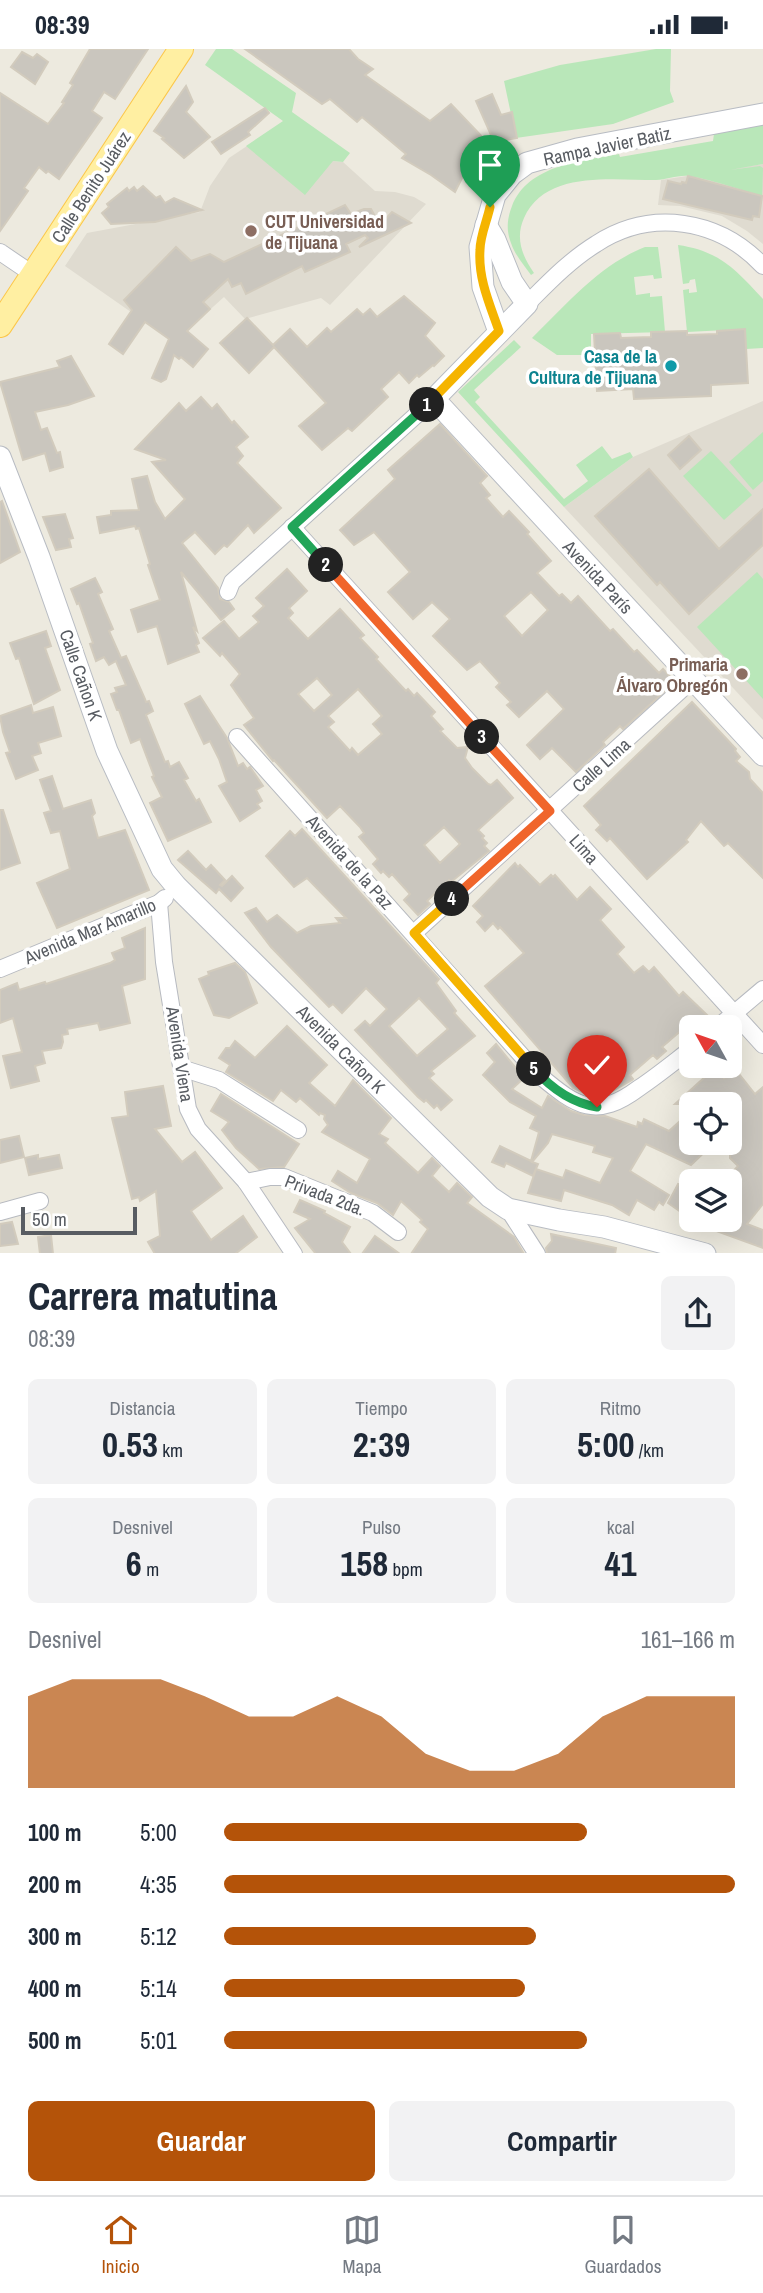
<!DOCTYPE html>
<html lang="es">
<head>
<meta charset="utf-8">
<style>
	:root { --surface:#fff; --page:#f2f2f3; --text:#1f2937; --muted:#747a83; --line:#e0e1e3; --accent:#b45309 }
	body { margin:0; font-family:"Archivo Narrow",sans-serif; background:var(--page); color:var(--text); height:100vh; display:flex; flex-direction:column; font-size:26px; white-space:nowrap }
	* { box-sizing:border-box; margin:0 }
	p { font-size:23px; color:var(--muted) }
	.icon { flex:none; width:38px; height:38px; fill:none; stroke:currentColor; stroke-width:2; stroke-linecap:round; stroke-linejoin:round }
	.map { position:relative; height:1204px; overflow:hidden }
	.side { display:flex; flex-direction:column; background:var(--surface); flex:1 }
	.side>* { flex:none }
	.needle { width:46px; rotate:310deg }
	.fabs { position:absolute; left:679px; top:966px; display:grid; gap:14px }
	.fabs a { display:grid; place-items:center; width:63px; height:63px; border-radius:10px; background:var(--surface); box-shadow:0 7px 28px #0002; font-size:35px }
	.scale { position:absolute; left:21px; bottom:18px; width:116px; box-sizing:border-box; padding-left:7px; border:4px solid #585c62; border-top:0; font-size:19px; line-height:24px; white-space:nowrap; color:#585c62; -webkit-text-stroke:5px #fff; paint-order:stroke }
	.pin { position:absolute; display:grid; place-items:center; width:60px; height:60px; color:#fff; margin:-72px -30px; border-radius:50% 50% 50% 0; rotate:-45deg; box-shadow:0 0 7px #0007 }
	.pin .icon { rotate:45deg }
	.km { position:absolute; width:35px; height:35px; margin:-18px; border-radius:50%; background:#222; color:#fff; font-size:19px; line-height:35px; text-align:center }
	.round { display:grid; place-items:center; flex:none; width:74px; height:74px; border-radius:10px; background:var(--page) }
	.head { display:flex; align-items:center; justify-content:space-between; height:119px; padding:0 28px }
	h1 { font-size:38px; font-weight:700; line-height:52px }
	.metrics { display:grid; grid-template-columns:repeat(3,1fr); gap:10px; height:119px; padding:7px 28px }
	.metrics div { display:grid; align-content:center; border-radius:10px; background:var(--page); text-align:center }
	.metrics b { font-size:35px; font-weight:700 }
	.metrics small { font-size:19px; font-weight:400 }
	.metrics p { font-size:19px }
	.chart { height:196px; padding:14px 28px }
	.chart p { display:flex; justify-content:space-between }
	.chart svg { width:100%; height:126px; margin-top:7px; fill:var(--accent); opacity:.7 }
	.primary-button { display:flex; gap:14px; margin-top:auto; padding:14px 28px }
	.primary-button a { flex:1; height:80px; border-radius:10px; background:var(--accent); color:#fff; font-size:28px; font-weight:700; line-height:80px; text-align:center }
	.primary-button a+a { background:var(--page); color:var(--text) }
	ul { padding:0 28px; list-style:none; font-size:23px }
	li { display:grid; grid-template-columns:112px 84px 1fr; align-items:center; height:52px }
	li i { height:18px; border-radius:9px; background:var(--accent) }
	.status { display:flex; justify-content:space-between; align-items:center; height:49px; padding:0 35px; background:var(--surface); direction:ltr }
	.status svg { height:19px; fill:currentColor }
	.tabs { display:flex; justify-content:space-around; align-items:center; height:98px; border-top:2px solid var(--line); background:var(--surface); font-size:19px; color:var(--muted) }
	.tabs a { display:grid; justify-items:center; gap:4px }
	.tabs .on { color:var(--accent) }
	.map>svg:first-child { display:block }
	.education { fill:#dfdbd0 }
	.green { fill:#b9e7b9 }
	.building { fill:#cac6be; stroke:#d2cbbd; stroke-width:2; fill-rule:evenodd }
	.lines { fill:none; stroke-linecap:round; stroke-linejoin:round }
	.street-casing { stroke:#b7bac0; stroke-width:18 }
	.secondary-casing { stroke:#b8bcc3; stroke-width:23 }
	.primary-casing { stroke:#fcc749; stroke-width:26 }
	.street { stroke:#fff; stroke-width:16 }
	.secondary { stroke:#fff; stroke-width:21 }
	.primary { stroke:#ffefa2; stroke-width:24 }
	.split-1-casing { stroke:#fff; stroke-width:14 }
	.split-2-casing { stroke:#fff; stroke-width:14 }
	.split-3-casing { stroke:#fff; stroke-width:14 }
	.split-4-casing { stroke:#fff; stroke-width:14 }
	.split-5-casing { stroke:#fff; stroke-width:14 }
	.split-6-casing { stroke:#fff; stroke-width:14 }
	.split-1 { stroke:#f5b400; stroke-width:9 }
	.split-2 { stroke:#22a559; stroke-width:9 }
	.split-3 { stroke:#f0652b; stroke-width:9 }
	.split-4 { stroke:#f0652b; stroke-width:9 }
	.split-5 { stroke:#f5b400; stroke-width:9 }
	.split-6 { stroke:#22a559; stroke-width:9 }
	.education-dot { fill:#8d6e63; stroke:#fff; stroke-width:2.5 }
	.culture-dot { fill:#0f9aa8; stroke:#fff; stroke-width:2.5 }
	.labels { text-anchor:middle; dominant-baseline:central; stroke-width:7; stroke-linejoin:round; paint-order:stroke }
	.street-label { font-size:18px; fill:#585c62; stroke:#fff }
	.education-label { font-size:18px; font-weight:bold; fill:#785e54; stroke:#fff; text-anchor:start }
	.culture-label { font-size:18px; font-weight:bold; fill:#0d838f; stroke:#fff; text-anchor:end }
</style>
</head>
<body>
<div class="status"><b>08:39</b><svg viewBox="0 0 49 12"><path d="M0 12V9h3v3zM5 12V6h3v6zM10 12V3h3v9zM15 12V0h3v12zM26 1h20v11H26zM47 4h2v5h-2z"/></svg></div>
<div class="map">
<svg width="763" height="1205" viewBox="0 0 763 1205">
	<rect width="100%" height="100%" fill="#edeadf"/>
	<g class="education">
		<path d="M283,73L333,112L343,113L375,142L395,143L414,148L426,155L330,256L321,249L245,270L224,248L174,293L65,217L87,184L200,163L210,137L229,109Z"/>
		<path d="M763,115V195L747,182L722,167L680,157L658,156L661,131Z"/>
		<path d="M763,352V671L564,458L633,408Z"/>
	</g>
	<g class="green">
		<path d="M216,0H232L296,44L292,63L350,104L343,113L333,112L305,146L246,97L283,72L205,16Z"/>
		<path d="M656,0H671L670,42L674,53L613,75L516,89L504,32L560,16Z"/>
		<path d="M763,75V115L730,121L760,117L763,119L762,153H760L761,147C741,141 707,129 688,127C678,126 666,131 656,131C612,131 545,121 524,169C515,189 522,207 534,224L531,226C524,216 515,206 511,194C506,181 507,170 512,157C528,116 581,112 619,105L620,108L713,92L714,85Z"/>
		<path d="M678,196C720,202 736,221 763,250V299L746,300L745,280L687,283L683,241L689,240V244L697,243L695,230L690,231L689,234L683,235Z"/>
		<path d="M645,198H658L662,229L654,230L653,226L634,228L636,246L650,244V248L662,247L665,283L591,285V306H557L532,289C567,255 599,216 645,198Z"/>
		<path d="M514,291L521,298L474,341L480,348L475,353L564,450L588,432L576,416L602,397L612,410L630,403L633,408L564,458L458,343Z"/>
		<path d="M763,383V432L753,441L729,413Z"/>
		<path d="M711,402L752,446L724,471L683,427Z"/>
		<path d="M757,523L763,530V650L697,578Z"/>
	</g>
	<g class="building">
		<path d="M90,0H148L115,50L104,43L92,62L102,69L59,130L48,122L46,124L39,118L24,139L28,142L0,182V44L48,75L64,54L62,53L73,36L70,34Z"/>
		<path d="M245,0H349L358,10L373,20L365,26L430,72L451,55L491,97L480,105L467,125L465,123L455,143L431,126L402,109L406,105L362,68L357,73L330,50L322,55Z"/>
		<path d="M22,3L33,9L37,5L48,13L35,35L11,18Z"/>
		<path d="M186,37L193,53L186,63L210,88L184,109L162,90L164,89L154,82Z"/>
		<path d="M492,45L501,66L512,63L517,89L494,93L476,52Z"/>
		<path d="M265,59L269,64L248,83L250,86L221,105L212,93Z"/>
		<path d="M688,127L762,147L759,168L753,167L752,171L663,150L668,132L681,135L682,133L686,134Z"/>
		<path d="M143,137L156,149L160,147L165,154L174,149L202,161L155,173L111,175L102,164L109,158L107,155L127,139L129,142L134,138L137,142Z"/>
		<path d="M345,156L351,165L364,160H371L380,176L392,163L411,174L359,198L368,189L365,186L346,195L350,203L305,223L302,217L246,245L241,234L232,238L228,230L203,253L210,260L187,282L208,300L193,318L181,308L179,310L174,306L166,330L161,333L152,329L169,290L145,273L123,305L109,295L132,261L124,251L176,198L191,212L210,205L224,213Z"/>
		<path d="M404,247L435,274L425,287L444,307L434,317L433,316L419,328L417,326L409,334L399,323L381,340L388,348L352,382L348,379L322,401L299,377L326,354L274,298L249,324L220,294L247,269L273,296L290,280L307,298L327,279L331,283L357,260L363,266L370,260L377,268Z"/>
		<path d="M745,280L748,334L711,336V347L634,350L633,340L597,342L594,285L620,284L621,289L651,288V283L687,282V286L717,285V282Z"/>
		<path d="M71,307L94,347L68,356L35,363L41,381L47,379L57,404L60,403L63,418L50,422L45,404L23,411L0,333L60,318L57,312Z"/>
		<path d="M201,348L212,360L217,355L232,374L234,372L248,388L236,398L243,407L237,414L281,459L254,484L248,476L227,498L224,496L215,505L195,483L182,494L218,539L220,550L229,553L234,560L221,571L181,523L197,582L193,578L199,594L196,596L199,603L168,615L157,577L138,583L131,561L160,551L148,516L150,515L139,479L136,480L135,477L100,484L97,468L111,466V462L139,461L132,430L147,427L155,453L165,470L185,450L152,413L166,411L135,400L179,354L186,362Z"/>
		<path d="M440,375L487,427L480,434L490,446L486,449L503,468L509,462L529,483L527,485L551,512L537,524L559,547L562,545L571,554L578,547L610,582L613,580L634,603L637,601L659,624L663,620L675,633L623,680L620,677L603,693L605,696L576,723L552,699L540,710L527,696L564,660L547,642L519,668L507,656L511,653L496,638L500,634L480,612L467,621L433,587L450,570L432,553L413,570L388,543L410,523L374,483L354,496L340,481L395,430L388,421ZM531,543L548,561L522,587L504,567Z"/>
		<path d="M689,387L701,401L680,420L668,406Z"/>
		<path d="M649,420L719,500L763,460V496L689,565L660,533L657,536L595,467Z"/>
		<path d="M2,452L20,503L0,514V453Z"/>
		<path d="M65,465L73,489L69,490L71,498L56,501L43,468Z"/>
		<path d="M287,520L307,542L289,559L293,564L288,569L308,590L340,560L364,586L360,589L378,608L376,610L406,642L408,640L414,647L417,644L435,663L431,667L443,680L440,682L457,699L468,698L465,709L472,719L488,735L491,736L497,731L513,749L478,781L484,787L482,789L487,794L484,797L489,802L451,833L449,831L427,852L430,855L418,866L404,851L410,845L392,825L389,828L383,822L381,824L373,815L378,810L359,788L364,784L360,778L340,757L327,769L274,711L273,712L244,676L254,669L231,636L240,625L222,604L220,607L203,589L224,572L239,590L259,573L253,567L264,557L256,549ZM317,629L332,646L314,662L298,645ZM358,640L382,667L373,675L382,685L358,706L352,699L350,702L328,678L334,673L328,667ZM444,778L460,795L440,814L424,796Z"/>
		<path d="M95,529L102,543L98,545L113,580L109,582L121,609L126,607L145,650L146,653L149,652L153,662L146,666L165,713L168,712L170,718L179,713L188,729L184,731L196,752L199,750L211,773L168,792L150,754L162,748L152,728L154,727L140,690L131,694L119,661H117L111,645L117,643L115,639L126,636L116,612L109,616L104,608L96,612L90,595L93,594L79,554L77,555L71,540Z"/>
		<path d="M46,582L51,597L45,599L60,641L34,655L19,609L16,610L10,594Z"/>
		<path d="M200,647L227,689L238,717L243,714L247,720L250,718L263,737L256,741L262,752L257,755L260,759L240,772L219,737L227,733L219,710L210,692L204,695L185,655Z"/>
		<path d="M692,653L736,700L735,702L740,708L736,712L749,723L750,730L763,744V829L728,794L724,797L701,772L686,791L688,793L647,830L610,789L607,792L596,781L601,776L584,757Z"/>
		<path d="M31,656L33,664L53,658L61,687L38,694L41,704L32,707L38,721L16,730L6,704L10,703L3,683L0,667Z"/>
		<path d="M52,727L63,760L91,751L95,764L92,767L98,789L125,781L149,841L57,879L37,834L70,820L60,782L51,784L44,764L51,762L40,731Z"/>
		<path d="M0,761H3L20,814L0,821Z"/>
		<path d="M302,780L439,930L436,934L456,962L454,964L475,987L431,1022L434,1025L429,1029L452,1051L441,1061L437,1056L434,1059L426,1051L424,1053L418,1048L355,981L365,972L370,977L387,960L366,939L342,964L333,955L329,958L271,898L245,864L256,859L267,873L277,866L297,884L311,877L340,874L336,869H346L307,829L294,838L266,807L290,782L295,787ZM419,949L448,980L417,1007L389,977Z"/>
		<path d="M188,802L206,821L211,816L225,831L220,836L222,837L232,827L243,839L231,852L219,840L216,844L178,811Z"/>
		<path d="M515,814L518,818L520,816L540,836L551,826L553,828L555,826L577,851L590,838L611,860L600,871L624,898L617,905L634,924L643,917L649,923L654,918L679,947L683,943L707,966L694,977L691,973L662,998L666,1002L657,1010L653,1006L630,1026L633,1030L632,1031L607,1045L589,1046L573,1039L485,937L524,904L500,878L498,880L493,874L485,882L477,873L483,867L473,857Z"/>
		<path d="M145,879V930L122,937L130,974L100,981L98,974L67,980L68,985L62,986L63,993L61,999L42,1002L45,1014L35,1017L39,1032L11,1039L3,1007L22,1003L13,969L0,974V941L17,934L19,941L45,933L46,935L110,914L115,911L112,904L125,899L122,889Z"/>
		<path d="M235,914L245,923L257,954L229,969L214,966L199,930L209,926L208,923Z"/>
		<path d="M287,977L327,1016L309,1034L335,1057L353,1031L391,1069L379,1085L388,1090L385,1094L418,1124L432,1109L440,1117L432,1127L449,1143L457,1134L472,1148L467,1154L514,1188L524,1205H411L428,1180L420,1173L422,1171L401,1152L393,1166L377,1154L351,1144L332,1132L338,1122L357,1134L370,1110L322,1083L328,1076L324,1070L325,1066L320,1064L319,1066L300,1049L296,1053L281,1041L273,1052L226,1023L230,1016L219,1009L226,999H230L235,992L255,1009Z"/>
		<path d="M496,995L524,1029L512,1040L542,1059L548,1047L571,1062L584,1066L605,1067L637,1078L638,1073L642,1075L644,1070L669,1082L691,1062V1094H714L691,1116L646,1095L630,1122L669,1146L663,1156L659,1153L654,1161L637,1151L629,1166L612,1156L564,1141L561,1152L528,1144L536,1120L563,1129L566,1121L600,1134L613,1109L593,1103L595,1097L552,1085L548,1094L532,1113L538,1115L533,1127L506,1114L504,1118L492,1113L500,1097L531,1112L539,1083L530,1079L536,1067L510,1053L483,1026L495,1013L487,1004Z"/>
		<path d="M715,1019L724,1029L735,1020L755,1045L763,1038V1155L747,1175L763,1181V1199L689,1172L730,1171V1126L738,1117L730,1109V1055H675Z"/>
		<path d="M163,1037L171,1077L155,1080L182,1113L195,1103L222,1139L191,1162L211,1191L243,1167L257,1188L235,1205H155L148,1193L160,1187L156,1142L140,1152L139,1148L132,1150L112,1069L128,1067L125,1043Z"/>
		<path d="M221,1045L299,1095L284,1118L259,1120L236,1099L222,1081L229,1073L211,1062Z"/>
		<path d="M19,1087L24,1108L0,1114V1091Z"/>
		<path d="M38,1106V1110L59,1106L62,1119L29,1126L25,1109Z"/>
		<path d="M678,1135L691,1142V1170L668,1154Z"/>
		<path d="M300,1151L325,1162L324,1164L350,1178L342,1193L351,1205H316L295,1179L310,1170L294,1163Z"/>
		<path d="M12,1173L18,1195L0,1197V1175Z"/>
		<path d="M551,1185L616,1199L615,1205H547L546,1199L552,1192Z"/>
		<path d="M51,1186L53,1205H40L38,1188Z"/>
		<path d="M375,1187L400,1205H362Z"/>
	</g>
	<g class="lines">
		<g class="street-casing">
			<g id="street">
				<path d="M0,203L34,226"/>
				<path d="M527,255C548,234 570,211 596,195C651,159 719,170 763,217"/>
				<path d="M292,478L763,996"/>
				<path d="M228,543L232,533L434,350"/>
				<path d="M237,688L539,1026C577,1058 596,1071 639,1039C657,1027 674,1013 691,1000"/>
				<path d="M159,854L164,913L188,1060L198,1080L246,1133L294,1205"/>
				<path d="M414,884L693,630"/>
				<path d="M0,920L159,854L165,849"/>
				<path d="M718,978L763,940"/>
				<path d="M181,1019L219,1031L298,1081"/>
				<path d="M246,1133L270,1128H284L373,1164L398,1183"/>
				<path d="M508,1160L537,1205"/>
				<path d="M0,1163L40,1152"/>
			</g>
		</g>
		<g class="secondary-casing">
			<g id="secondary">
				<path d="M486,176L495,191L512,233L527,255L434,350L763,706"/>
				<path d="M499,283L483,238L480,198L495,146L512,125L527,114L577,100L763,65"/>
				<path d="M0,408L39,508L107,702L162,820L176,837L490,1148L508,1160L559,1171L604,1178L705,1205"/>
			</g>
		</g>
		<g class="primary-casing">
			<path id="primary" d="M0,276L181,0"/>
		</g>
		<use href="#street" class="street"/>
		<use href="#secondary" class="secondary"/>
		<use href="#primary" class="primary"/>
	</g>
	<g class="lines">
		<g class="split-1-casing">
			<path id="split-1" d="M427,356L499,282C490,256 478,230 480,201C480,187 487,172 490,158"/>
		</g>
		<g class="split-2-casing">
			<path id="split-2" d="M326,516L292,478L427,356"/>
		</g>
		<g class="split-3-casing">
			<path id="split-3" d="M326,516L482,688"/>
		</g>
		<g class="split-4-casing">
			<path id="split-4" d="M452,850L550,762L482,688"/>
		</g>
		<g class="split-5-casing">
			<path id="split-5" d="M452,850L414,884L534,1020"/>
		</g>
		<g class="split-6-casing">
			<path id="split-6" d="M534,1020C551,1039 572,1054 597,1058"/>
		</g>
		<use href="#split-1" class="split-1"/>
		<use href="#split-2" class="split-2"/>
		<use href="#split-3" class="split-3"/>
		<use href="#split-4" class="split-4"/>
		<use href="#split-5" class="split-5"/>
		<use href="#split-6" class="split-6"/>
	</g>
	<g class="education-dot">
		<circle cx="251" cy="182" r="7"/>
		<circle cx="742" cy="625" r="7"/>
	</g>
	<circle class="culture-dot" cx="671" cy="317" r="7"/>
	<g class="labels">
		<g class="street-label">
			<text transform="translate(607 97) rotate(-12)">Rampa Javier Batiz</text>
			<text transform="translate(91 138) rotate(-57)">Calle Benito Juárez</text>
			<text transform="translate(598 528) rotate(47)">Avenida París</text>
			<text transform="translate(81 626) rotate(71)">Calle Cañon K</text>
			<text transform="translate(601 716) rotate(-42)">Calle Lima</text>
			<text transform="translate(584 800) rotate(48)">Lima</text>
			<text transform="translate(350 813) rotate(48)">Avenida de la Paz</text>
			<text transform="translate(90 882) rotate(-23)">Avenida Mar Amarillo</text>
			<text transform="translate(341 1000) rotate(45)">Avenida Cañon K</text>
			<text transform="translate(180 1005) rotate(81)">Avenida Viena</text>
			<text transform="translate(325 1146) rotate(21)">Privada 2da.</text>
		</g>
		<g class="education-label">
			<text x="265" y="172">CUT Universidad<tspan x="265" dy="21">de Tijuana</tspan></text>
			<text x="728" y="615" text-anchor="end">Primaria<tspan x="728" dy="21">Álvaro Obregón</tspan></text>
		</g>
		<g class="culture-label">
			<text x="657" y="307">Casa de la<tspan x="657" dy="21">Cultura de Tijuana</tspan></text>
		</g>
	</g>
</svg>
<div class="fabs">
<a><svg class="needle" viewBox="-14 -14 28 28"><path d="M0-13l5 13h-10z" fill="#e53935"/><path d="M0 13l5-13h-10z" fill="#747a83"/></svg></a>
<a><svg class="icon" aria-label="locate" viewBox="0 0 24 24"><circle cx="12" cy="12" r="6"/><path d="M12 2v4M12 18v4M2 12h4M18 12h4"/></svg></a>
<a><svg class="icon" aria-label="layers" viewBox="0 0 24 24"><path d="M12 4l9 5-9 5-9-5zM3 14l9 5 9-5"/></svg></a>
</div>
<div class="scale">50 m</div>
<div class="pin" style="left:490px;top:158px;background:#1e9e55"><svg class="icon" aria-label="arrive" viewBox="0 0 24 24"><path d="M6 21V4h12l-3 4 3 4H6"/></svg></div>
<div class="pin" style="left:597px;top:1058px;background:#d93025"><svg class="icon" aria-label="check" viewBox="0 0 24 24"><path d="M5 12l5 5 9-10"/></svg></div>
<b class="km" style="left:427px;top:356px">1</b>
<b class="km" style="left:326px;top:516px">2</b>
<b class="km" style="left:482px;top:688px">3</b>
<b class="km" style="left:452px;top:850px">4</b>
<b class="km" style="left:534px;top:1020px">5</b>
</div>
<section class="side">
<div class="head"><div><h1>Carrera matutina</h1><p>08:39</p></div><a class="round"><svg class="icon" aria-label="share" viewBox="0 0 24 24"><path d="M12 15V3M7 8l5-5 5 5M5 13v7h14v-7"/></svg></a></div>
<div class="metrics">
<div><p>Distancia</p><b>0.53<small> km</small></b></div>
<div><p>Tiempo</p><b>2:39</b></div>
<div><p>Ritmo</p><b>5:00<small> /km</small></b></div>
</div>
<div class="metrics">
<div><p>Desnivel</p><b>6<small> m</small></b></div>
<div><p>Pulso</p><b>158<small> bpm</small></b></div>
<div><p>kcal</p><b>41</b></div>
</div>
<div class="chart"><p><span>Desnivel</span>161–166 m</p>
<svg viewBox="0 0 160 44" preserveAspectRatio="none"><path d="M0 44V12L10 6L20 6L30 6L40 12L50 19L60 19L70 12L80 19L90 32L100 38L110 38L120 32L130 19L140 12L150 12L160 12V44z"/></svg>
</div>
<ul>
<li><b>100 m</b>5:00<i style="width:71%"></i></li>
<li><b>200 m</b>4:35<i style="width:100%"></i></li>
<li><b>300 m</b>5:12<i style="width:61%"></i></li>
<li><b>400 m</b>5:14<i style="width:59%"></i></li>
<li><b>500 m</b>5:01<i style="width:71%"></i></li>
</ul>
<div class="primary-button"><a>Guardar</a><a>Compartir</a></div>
</section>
<nav class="tabs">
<a class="on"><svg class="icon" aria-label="home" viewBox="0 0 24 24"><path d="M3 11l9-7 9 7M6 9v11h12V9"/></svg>Inicio</a>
<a><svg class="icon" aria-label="map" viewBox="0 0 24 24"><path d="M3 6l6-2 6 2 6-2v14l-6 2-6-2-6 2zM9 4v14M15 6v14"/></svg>Mapa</a>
<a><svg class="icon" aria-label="saved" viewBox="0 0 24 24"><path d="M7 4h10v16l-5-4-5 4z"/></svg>Guardados</a>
</nav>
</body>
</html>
